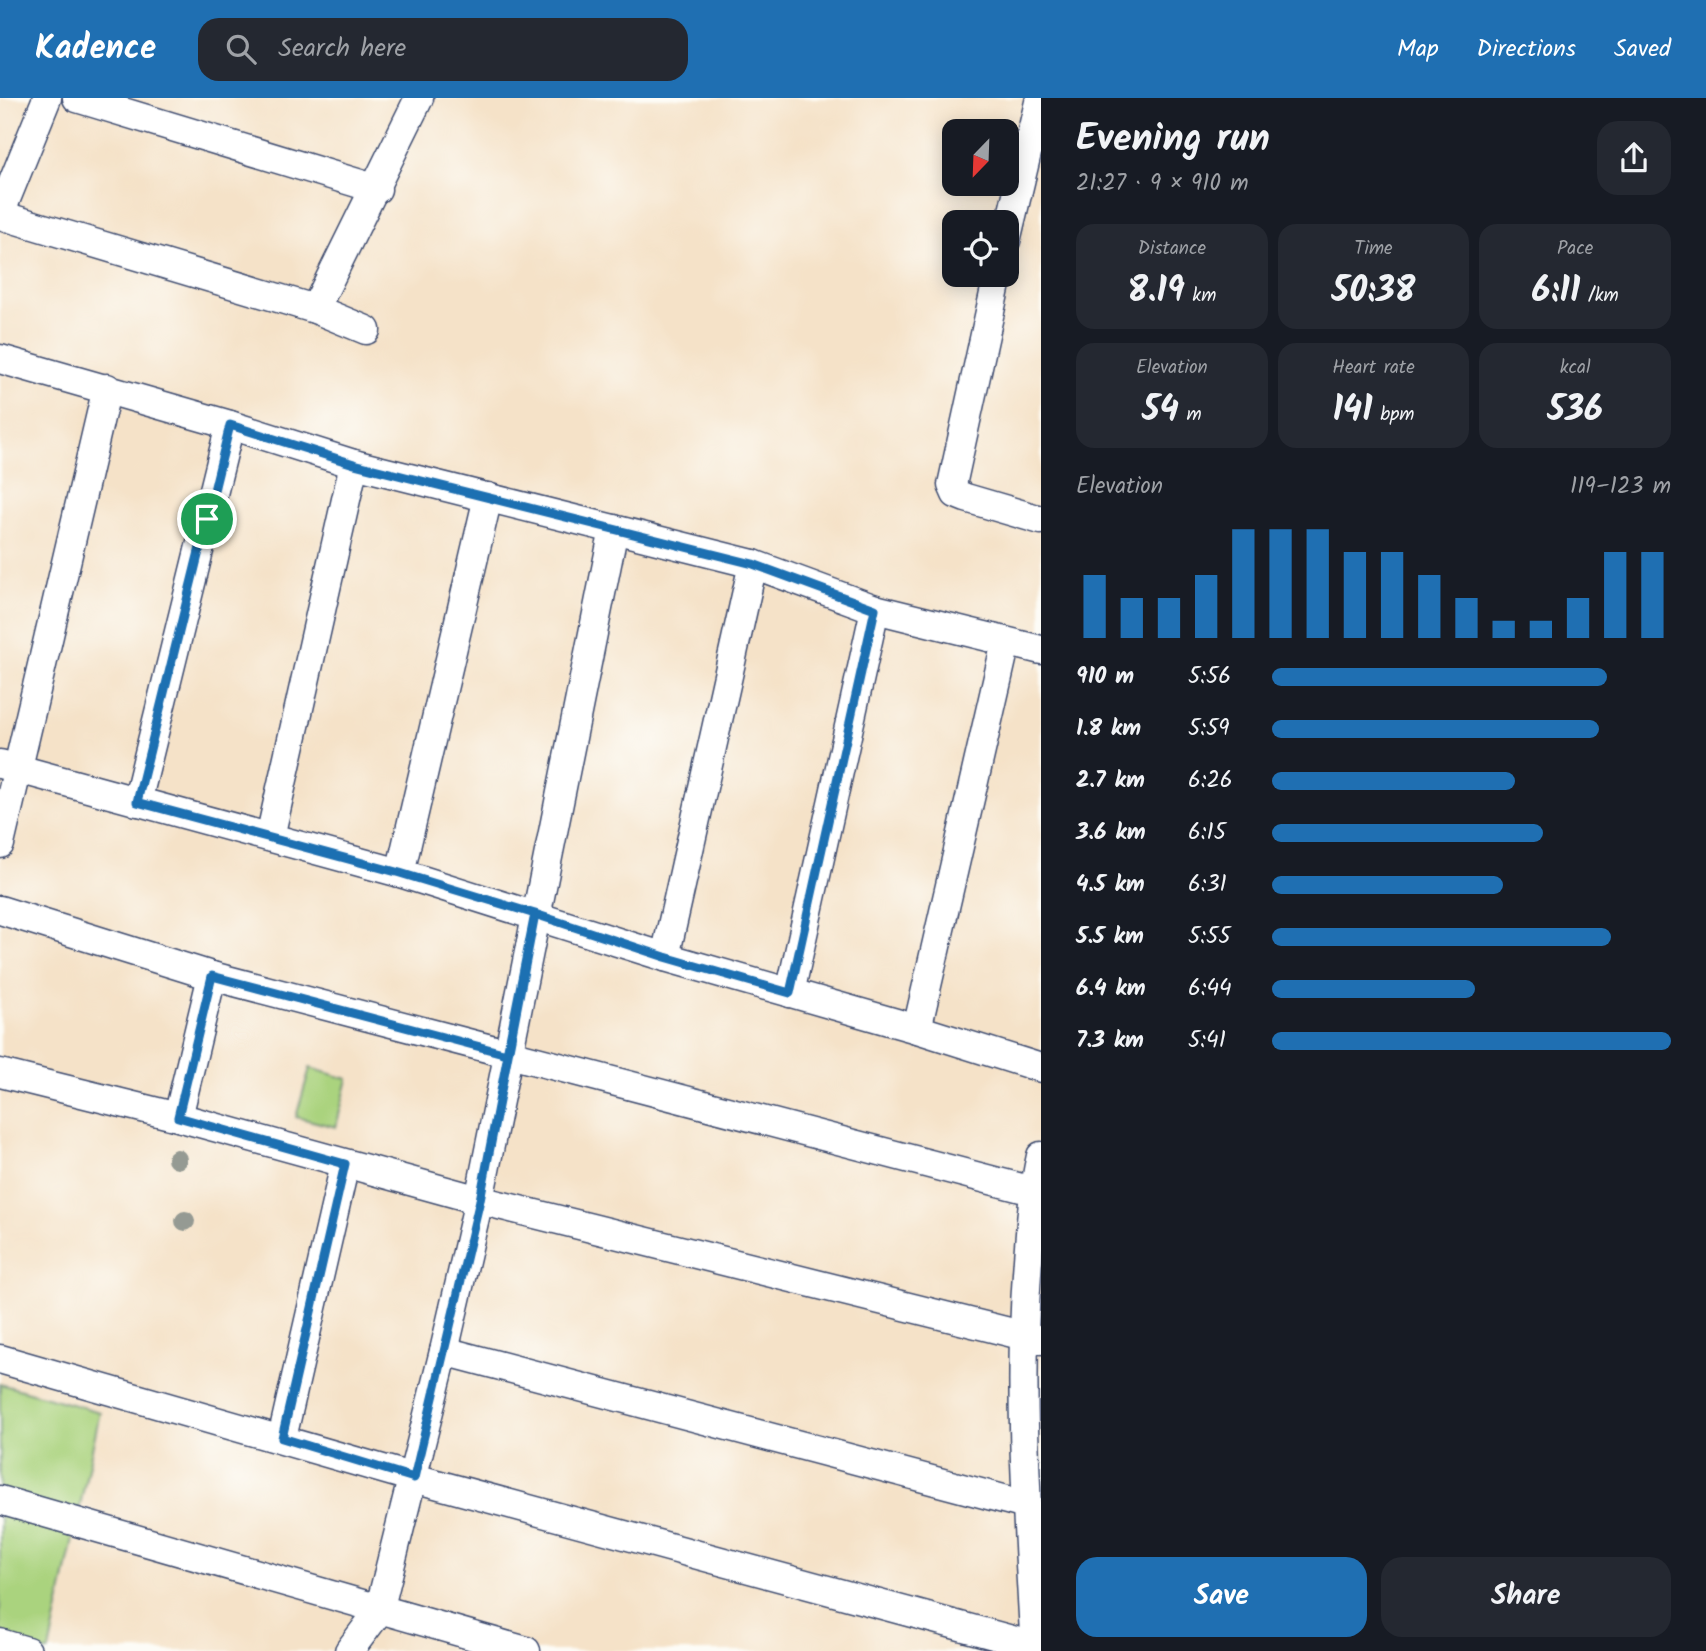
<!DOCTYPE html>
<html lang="en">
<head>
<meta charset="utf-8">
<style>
	:root { --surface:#171b24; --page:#242831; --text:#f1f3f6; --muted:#9ea1a6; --accent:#1f6fb2 }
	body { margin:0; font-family:Kalam,sans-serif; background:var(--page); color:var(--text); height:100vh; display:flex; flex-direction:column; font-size:26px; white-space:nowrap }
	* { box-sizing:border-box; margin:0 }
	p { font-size:23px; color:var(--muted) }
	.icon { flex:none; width:38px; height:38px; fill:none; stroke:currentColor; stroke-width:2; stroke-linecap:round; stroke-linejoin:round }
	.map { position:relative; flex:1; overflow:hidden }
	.panel { display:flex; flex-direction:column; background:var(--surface); width:665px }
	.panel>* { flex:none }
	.needle { width:46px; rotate:203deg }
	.controls { position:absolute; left:942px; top:21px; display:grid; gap:14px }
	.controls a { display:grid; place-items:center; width:77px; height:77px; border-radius:14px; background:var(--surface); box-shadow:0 4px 18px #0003; font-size:35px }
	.pin { position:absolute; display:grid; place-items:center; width:60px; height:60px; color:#fff; margin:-30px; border:4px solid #fff; border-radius:50%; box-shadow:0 2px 7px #0007 }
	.round { display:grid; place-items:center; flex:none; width:74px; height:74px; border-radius:21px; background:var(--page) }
	.summary { display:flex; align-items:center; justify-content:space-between; height:119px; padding:0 35px }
	h1 { font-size:38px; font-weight:800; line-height:52px }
	.stats { display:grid; grid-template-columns:repeat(3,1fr); gap:10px; height:119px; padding:7px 35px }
	.stats div { display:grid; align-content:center; border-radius:18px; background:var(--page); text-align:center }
	.stats b { font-size:35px; font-weight:800 }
	.stats small { font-size:19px; font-weight:400 }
	.stats p { font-size:19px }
	.chart { height:196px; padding:14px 35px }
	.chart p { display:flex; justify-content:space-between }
	.chart svg { width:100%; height:126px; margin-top:7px; stroke:var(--accent); stroke-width:6 }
	.cta { display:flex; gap:14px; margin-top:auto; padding:14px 35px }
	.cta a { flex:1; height:80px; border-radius:21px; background:var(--accent); color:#fff; font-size:28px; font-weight:800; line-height:80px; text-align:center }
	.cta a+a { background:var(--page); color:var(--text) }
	ul { padding:0 35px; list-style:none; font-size:23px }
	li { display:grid; grid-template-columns:112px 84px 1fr; align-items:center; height:52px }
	li i { height:18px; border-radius:9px; background:var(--accent) }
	header { display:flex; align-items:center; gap:42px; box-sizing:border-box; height:98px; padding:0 35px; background:var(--accent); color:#fff }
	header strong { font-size:33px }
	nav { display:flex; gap:38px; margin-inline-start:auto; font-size:24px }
	.search { width:490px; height:63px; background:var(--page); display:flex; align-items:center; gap:18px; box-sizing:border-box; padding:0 24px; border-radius:21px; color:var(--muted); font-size:26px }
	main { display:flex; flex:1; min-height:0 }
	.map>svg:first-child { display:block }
	.green { fill:#aad37e; stroke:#62816e; stroke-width:2 }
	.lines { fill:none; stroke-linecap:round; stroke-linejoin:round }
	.minor-casing { stroke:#3c4a6e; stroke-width:31 }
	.minor { stroke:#fff; stroke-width:28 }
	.tree { fill:#959a93 }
	.route-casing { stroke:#fff; stroke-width:14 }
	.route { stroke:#1f6fb2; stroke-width:9 }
</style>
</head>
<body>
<header>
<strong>Kadence</strong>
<div class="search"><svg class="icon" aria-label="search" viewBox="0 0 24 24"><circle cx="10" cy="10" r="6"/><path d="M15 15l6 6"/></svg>Search here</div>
<nav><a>Map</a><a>Directions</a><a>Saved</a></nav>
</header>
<main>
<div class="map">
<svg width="1041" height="1553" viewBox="0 0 1041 1553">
	<rect width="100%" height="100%" fill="#fdfcf7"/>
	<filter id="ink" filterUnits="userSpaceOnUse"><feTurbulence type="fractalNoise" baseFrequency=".0143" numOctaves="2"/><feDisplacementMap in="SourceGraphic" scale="14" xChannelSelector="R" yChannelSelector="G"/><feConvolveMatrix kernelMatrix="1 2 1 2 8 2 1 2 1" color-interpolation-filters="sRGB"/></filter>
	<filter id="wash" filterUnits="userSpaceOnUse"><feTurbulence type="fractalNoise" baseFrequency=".00686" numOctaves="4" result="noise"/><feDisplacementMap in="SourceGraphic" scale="28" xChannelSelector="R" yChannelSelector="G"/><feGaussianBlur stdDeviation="1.57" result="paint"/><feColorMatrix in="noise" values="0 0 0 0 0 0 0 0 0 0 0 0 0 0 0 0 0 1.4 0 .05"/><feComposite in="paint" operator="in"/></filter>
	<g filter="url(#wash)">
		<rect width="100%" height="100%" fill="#f5e2c8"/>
		<g class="green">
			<path d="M310,970L348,981L336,1029L296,1019Z"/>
			<path d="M0,1286L100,1314L49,1553H0Z"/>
		</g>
	</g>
	<g filter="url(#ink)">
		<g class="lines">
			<g class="minor-casing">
				<g id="minor">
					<path d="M77,0L377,91"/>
					<path d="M0,116L47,0"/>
					<path d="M0,117L315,211L366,232"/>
					<path d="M1006,143L1040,0"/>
					<path d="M998,177L952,387L956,396L966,400L1041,422"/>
					<path d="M315,211L419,0"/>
					<path d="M0,261L230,327L354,366L753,466L875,511L1041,552"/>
					<path d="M0,666L400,775L665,859L917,931L1041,970"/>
					<path d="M137,704L230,327"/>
					<path d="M270,739L354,366"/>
					<path d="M0,746L107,290"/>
					<path d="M400,775L488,399"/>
					<path d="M0,812L212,878L1033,1093"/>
					<path d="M665,859L753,466"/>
					<path d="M790,895L875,511"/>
					<path d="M917,931L1006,544"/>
					<path d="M0,975L178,1019L479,1102L1041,1242"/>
					<path d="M178,1019L212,878"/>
					<path d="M444,1253L1026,1407"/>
					<path d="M0,1261L414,1380L1034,1548"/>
					<path d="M282,1340L345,1066"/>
					<path d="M0,1402L526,1553"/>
					<path d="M0,1545L27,1553"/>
					<path d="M349,1553L379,1513L444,1253L479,1102L614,431"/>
					<path d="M1035,1553C1028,1427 1018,1301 1027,1175C1030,1135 1032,1097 1041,1058"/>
				</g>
			</g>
			<use href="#minor" class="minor"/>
		</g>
		<g class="tree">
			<circle cx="177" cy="1061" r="10"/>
			<circle cx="185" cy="1123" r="10"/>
		</g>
	</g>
	<g class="lines" filter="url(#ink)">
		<g class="route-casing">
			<path id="route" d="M207,421L137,704L400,775L535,816L480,1102L414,1380L282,1340L345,1066L178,1019L212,878L507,956L535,816L665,859L790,895L875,511L753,466L354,366L230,327L207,421"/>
		</g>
		<use href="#route" class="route"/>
	</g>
</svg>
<div class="controls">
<a><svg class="needle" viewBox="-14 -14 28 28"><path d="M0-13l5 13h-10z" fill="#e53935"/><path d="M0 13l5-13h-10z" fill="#9ea1a6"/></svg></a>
<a><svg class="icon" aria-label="locate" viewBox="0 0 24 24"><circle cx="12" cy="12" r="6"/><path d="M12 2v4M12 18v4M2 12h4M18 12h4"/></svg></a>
</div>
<div class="pin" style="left:207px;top:421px;background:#1e9e55"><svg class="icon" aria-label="arrive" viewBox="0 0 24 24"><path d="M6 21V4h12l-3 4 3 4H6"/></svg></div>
</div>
<section class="panel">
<div class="summary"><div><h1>Evening run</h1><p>21:27 · 9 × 910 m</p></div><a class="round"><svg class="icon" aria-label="share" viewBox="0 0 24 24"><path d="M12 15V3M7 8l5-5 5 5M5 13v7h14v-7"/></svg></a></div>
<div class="stats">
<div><p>Distance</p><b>8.19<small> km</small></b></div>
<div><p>Time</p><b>50:38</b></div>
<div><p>Pace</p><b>6:11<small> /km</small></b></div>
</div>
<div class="stats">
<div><p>Elevation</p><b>54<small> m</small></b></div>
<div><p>Heart rate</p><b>141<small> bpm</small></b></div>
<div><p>kcal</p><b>536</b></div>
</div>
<div class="chart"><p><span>Elevation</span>119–123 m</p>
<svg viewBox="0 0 160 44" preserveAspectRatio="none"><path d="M5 44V22M15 44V30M25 44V30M35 44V22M45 44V6M55 44V6M65 44V6M75 44V14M85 44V14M95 44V22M105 44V30M115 44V38M125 44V38M135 44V30M145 44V14M155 44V14"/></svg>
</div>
<ul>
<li><b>910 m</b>5:56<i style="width:84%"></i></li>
<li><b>1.8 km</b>5:59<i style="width:82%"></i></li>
<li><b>2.7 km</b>6:26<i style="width:61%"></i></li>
<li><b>3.6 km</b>6:15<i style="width:68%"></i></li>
<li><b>4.5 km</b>6:31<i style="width:58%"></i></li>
<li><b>5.5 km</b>5:55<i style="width:85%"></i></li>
<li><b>6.4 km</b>6:44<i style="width:51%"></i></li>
<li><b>7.3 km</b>5:41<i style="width:100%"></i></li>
</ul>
<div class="cta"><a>Save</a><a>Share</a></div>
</section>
</main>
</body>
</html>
